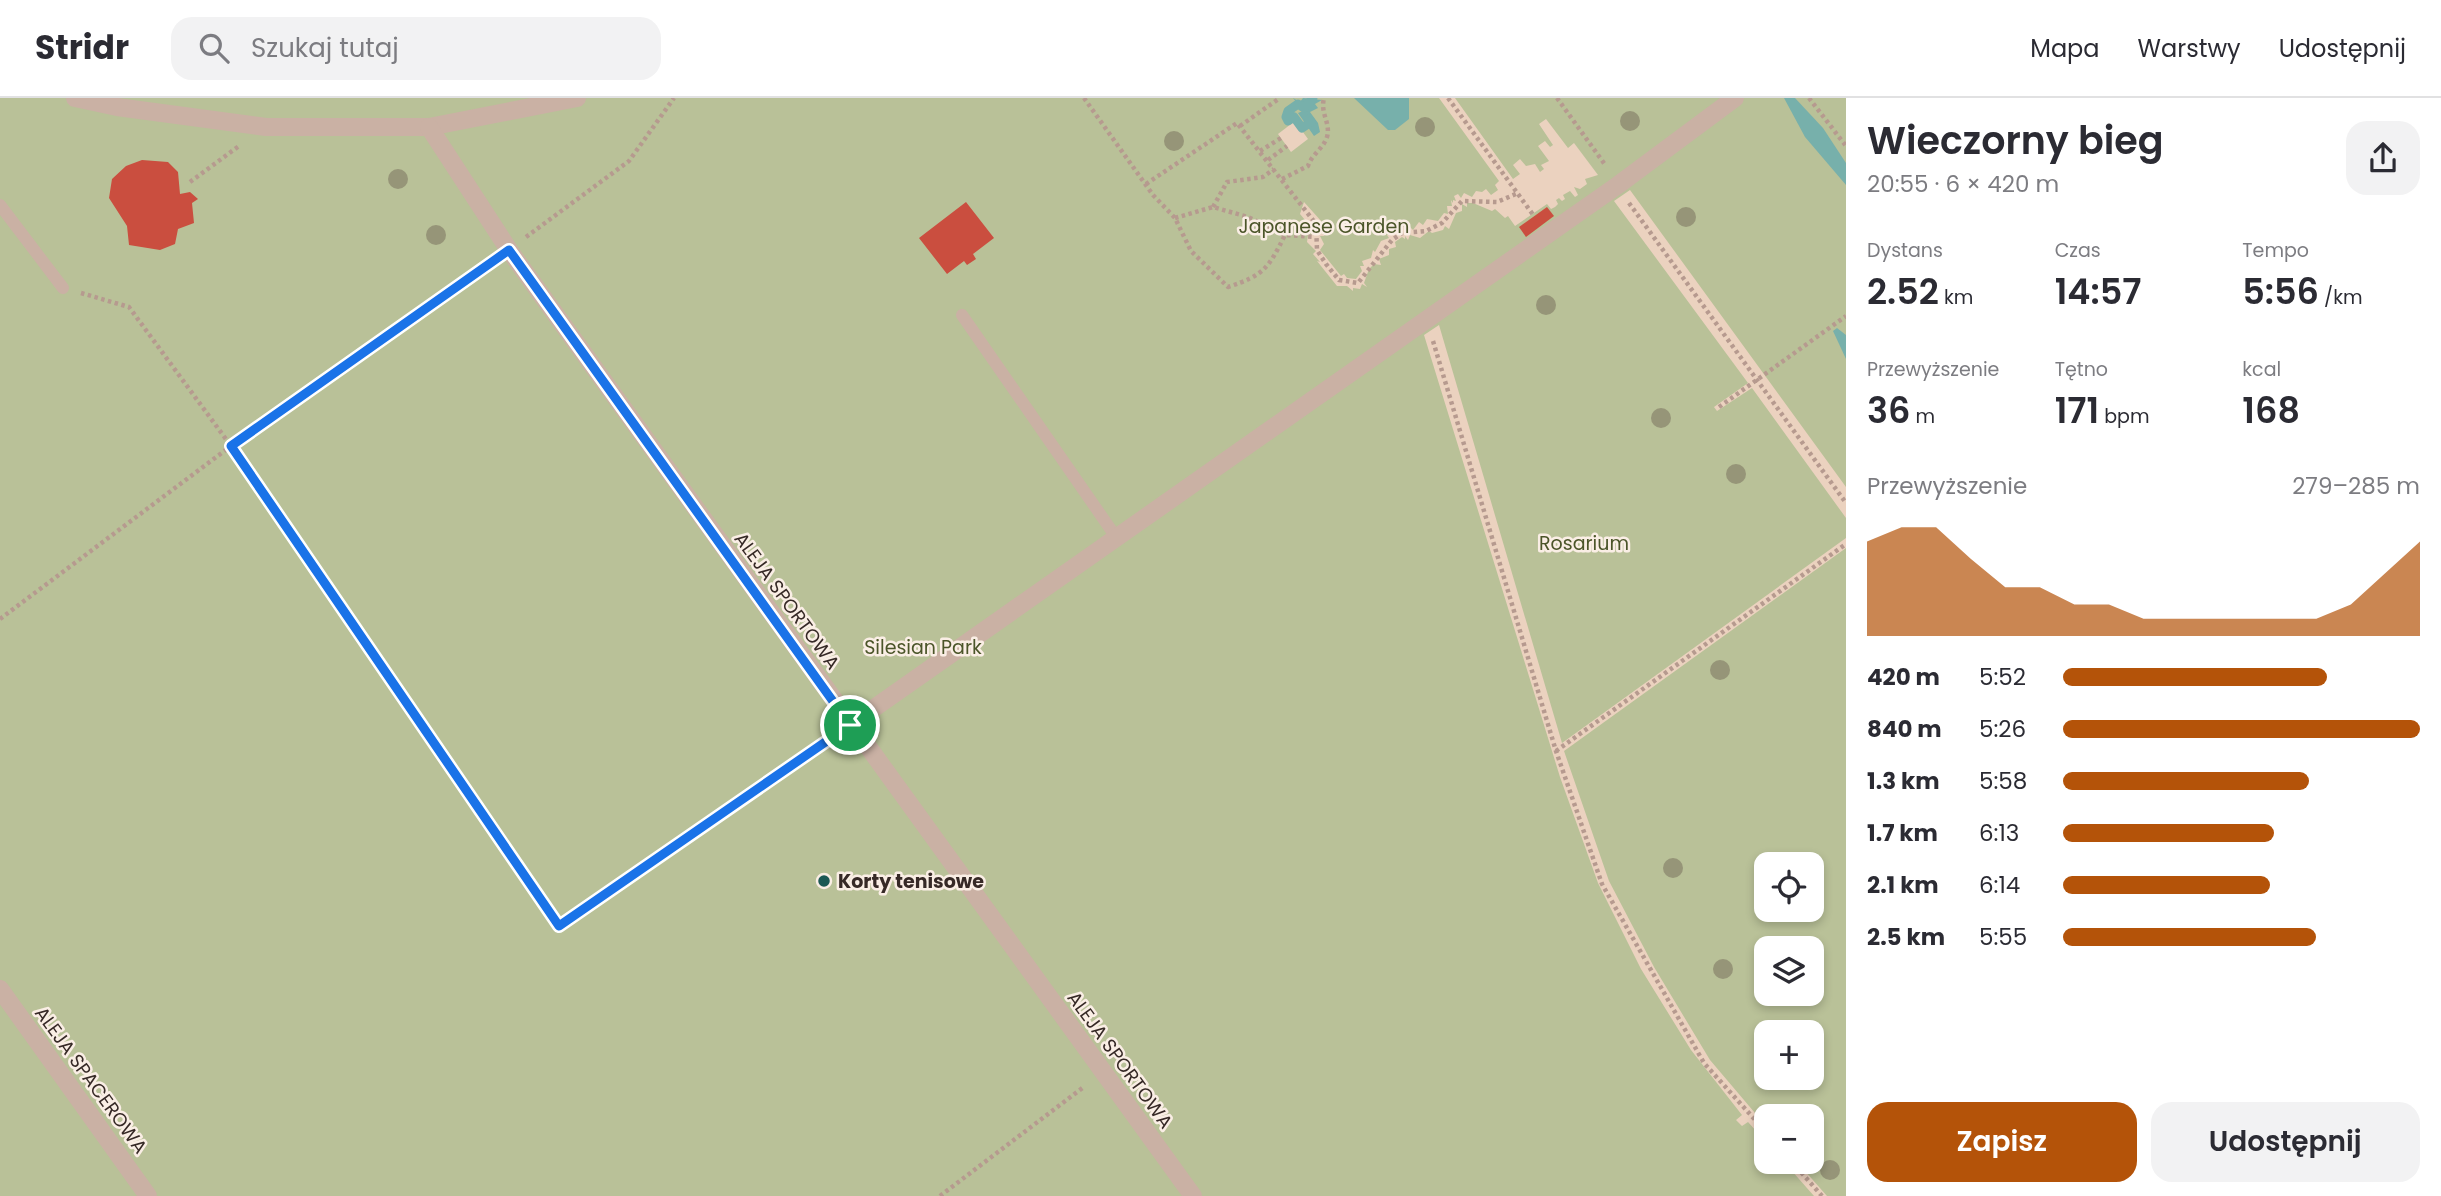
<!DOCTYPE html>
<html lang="pl">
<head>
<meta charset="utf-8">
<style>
	:root { --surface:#fff; --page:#f2f2f3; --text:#2b2b33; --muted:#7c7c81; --line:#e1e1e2; --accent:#b45309 }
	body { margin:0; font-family:Poppins,sans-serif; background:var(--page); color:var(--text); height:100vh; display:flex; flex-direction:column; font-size:26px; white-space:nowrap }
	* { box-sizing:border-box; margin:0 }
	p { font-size:23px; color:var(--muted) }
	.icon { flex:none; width:38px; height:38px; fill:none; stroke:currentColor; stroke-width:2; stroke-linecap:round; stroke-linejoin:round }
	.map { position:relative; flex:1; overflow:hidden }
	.sheet { display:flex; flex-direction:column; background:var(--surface); width:595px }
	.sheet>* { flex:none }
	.tools { position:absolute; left:1754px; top:754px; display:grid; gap:14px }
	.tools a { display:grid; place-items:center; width:70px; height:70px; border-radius:14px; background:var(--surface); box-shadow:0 4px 10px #0003; font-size:35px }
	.pin { position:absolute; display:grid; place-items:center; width:60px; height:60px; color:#fff; margin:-30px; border:4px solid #fff; border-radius:50%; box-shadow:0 2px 7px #0007 }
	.round { display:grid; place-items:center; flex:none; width:74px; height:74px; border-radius:21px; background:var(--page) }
	.head { display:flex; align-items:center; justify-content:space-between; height:119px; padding:0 21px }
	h1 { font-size:38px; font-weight:600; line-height:52px }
	.stats { display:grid; grid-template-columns:repeat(3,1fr); gap:10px; height:119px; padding:7px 21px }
	.stats div { display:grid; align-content:center }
	.stats b { font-size:35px; font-weight:600 }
	.stats small { font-size:19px; font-weight:400 }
	.stats p { font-size:19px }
	.chart { height:196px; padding:14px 21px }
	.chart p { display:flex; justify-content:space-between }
	.chart svg { width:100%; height:126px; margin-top:7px; fill:var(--accent); opacity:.7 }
	.button { display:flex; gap:14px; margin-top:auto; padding:14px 21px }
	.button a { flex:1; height:80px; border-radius:21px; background:var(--accent); color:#fff; font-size:28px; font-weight:600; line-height:80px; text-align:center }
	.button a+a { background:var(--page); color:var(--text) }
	ul { padding:0 21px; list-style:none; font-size:23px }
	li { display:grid; grid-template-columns:112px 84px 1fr; align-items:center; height:52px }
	li i { height:18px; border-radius:9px; background:var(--accent) }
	header { display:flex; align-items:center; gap:42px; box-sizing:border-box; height:98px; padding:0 35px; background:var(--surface); border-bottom:2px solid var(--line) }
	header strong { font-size:33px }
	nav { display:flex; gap:38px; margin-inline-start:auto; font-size:24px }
	.search { width:490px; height:63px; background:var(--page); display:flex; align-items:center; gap:18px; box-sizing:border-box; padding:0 24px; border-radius:21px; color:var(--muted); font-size:26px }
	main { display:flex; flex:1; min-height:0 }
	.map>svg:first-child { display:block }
	.green { fill:#b9c198; fill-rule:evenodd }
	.plaza { fill:#ebd2bf }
	.water { fill:#77b0ab }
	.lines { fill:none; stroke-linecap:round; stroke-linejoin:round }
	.stream { stroke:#77b0ab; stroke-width:9 }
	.building { fill:#ca4e3f }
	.path { stroke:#b69a8f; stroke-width:4.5; stroke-dasharray:3.5 3.5; stroke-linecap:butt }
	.lane { stroke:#cab1a4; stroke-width:12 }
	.street { stroke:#cab1a4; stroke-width:18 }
	.tree { fill:#969578 }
	.route-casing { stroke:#fff; stroke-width:14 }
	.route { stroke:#1a73e8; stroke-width:9 }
	.poi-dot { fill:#1b5854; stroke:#faeee5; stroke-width:2.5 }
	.labels { text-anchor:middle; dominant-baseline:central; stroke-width:5; stroke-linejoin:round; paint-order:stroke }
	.park-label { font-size:19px; fill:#4b5529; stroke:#faeee5 }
	.street-label { font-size:19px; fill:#362926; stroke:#faeee5 }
	.poi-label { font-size:19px; font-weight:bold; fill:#362926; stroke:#faeee5; text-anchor:start }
</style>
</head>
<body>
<header>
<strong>Stridr</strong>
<div class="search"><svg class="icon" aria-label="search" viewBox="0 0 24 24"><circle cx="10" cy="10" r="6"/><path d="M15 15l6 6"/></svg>Szukaj tutaj</div>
<nav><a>Mapa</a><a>Warstwy</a><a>Udostępnij</a></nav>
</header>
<main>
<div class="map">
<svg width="1846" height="1098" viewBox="0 0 1846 1098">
	<rect width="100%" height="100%" fill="#f2e3d9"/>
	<path class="green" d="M0,0H1846V1098H0ZM1766,766H1811V812H1766ZM1766,850H1811V896H1766ZM1766,934H1811V980H1766ZM1766,1018H1811V1064H1766Z"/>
	<g class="plaza">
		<path d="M1439,0H1455L1513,81L1520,76L1513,67L1520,61L1526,68L1535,66L1540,74L1544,71L1541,67L1549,63L1538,48L1545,43L1550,49L1553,47L1539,26L1546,21L1568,50L1574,45L1598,77L1585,81L1587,86L1580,91L1574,89L1578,97L1575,99L1570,93L1563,97L1565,101L1562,103L1559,100L1556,102L1558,106L1555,109L1551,111L1547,106L1515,128L1508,118L1505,120L1495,111L1492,113L1473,105H1467V109L1462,106V113L1456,115L1449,131L1445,128L1443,132L1432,135L1429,133L1420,140L1410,137L1408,142L1405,138V141L1402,139L1395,144L1396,149L1389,151V157L1379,161L1381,167L1374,166L1369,171L1364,185L1367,189L1362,186L1360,191L1353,190V193L1347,188H1337L1317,163L1320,164L1313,156L1316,153L1307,144L1308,137H1312L1308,131L1310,128L1300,116L1304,104L1322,124L1319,133L1325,138H1320L1324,146L1320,152L1341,178L1344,176L1347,180L1356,181L1362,173L1360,168H1364L1362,163L1371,160L1373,152L1375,154L1381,143L1389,140L1387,137L1392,136L1390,132L1400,131L1401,127L1406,130L1409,128L1413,132L1419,124L1423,127L1427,121L1438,123L1444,115L1448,116L1447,108H1452L1451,102L1453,105V102L1456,103L1454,98L1458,96L1461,100L1464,95L1472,99L1476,93L1482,94L1486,91L1491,97L1498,92L1495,87L1499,83Z"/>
		<path d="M1295,23L1308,41L1291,54L1278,36Z"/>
		<path d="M1630,92L1846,389V420L1752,290L1717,313L1714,309L1748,285L1614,103Z"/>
		<path d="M1439,227L1562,645L1846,440V450L1564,653L1609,783L1654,869L1710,962L1766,1028V1044L1748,1024L1742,1028L1736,1022L1742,1017L1691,952L1641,871L1598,785L1560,679L1424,237Z"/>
		<path d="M1784,1064H1797L1827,1098H1814Z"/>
	</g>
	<g class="water">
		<path d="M1293,0L1300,4L1303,0L1322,2L1315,6L1318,10L1310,14L1318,25L1320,34L1314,38L1298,15L1303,13Z"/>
		<path d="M1354,0H1409V21L1395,32H1388Z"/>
		<path d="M1784,0H1795L1823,30L1846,65V87L1805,39Z"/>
		<path d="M1837,230L1846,237V261L1833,233Z"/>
	</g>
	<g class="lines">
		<path class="stream" d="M1309,21L1311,24L1302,30L1294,19L1288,23L1286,19L1288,13L1298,6L1304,10L1313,0"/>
	</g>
	<g class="building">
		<path d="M142,62L168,64L178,74L180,96L190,94L198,101L192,105L194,125L178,131L175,146L160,152L129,147L127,128L109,100L112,81L126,68Z"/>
		<path d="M966,104L994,140L973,156L976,161L967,167L964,163L947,176L919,140Z"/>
		<path d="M1547,109L1554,118L1526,139L1519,129Z"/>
	</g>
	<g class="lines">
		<g class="path">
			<path d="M1084,0L1153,97L1175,120L1191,153L1228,189C1264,177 1268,171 1285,137L1315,139"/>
			<path d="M1448,0L1534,118"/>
			<path d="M1557,0L1606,68"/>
			<path d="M1809,0L1846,48"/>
			<path d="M1240,28L1280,0"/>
			<path d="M1260,53L1281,40"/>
			<path d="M1268,62L1287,48"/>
			<path d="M1282,81L1308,68C1312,56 1323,51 1327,39C1331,25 1320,16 1324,0"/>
			<path d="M190,84L239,48"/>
			<path d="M1146,86L1237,25L1316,126L1317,152L1326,166L1339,182L1358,185L1392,142L1402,135L1426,133L1442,125L1462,103L1497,104L1518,95"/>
			<path d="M1629,105L1846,405"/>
			<path d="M1213,109L1227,84L1263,79L1274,71"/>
			<path d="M1175,120L1213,109L1248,119L1285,137"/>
			<path d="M526,139L629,63L674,0"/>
			<path d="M81,195L129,209L231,348L559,828L832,639"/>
			<path d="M1433,243L1556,653L1602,786L1704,965L1766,1034"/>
			<path d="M1719,309L1846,218"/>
			<path d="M0,521L231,348L491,164"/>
			<path d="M1556,653L1846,446"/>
			<path d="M1792,1064L1822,1098"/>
			<path d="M940,1098L1085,988"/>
		</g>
		<g class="lane">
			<path d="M0,107L63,190"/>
			<path d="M962,217L1116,439"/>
		</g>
		<g class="street">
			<path d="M75,0L117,9L266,29H429L577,0"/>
			<path d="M429,29L509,152L1193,1098"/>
			<path d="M850,627L1618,87L1735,0"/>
			<path d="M0,891L148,1098"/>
		</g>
	</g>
	<g class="tree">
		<circle cx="1630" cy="23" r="10"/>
		<circle cx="1425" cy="29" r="10"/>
		<circle cx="1174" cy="43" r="10"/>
		<circle cx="398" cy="81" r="10"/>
		<circle cx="1686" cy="119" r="10"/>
		<circle cx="436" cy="137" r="10"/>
		<circle cx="1546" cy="207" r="10"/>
		<circle cx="1661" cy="320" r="10"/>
		<circle cx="1736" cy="376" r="10"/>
		<circle cx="1720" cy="572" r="10"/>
		<circle cx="1673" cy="770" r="10"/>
		<circle cx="1723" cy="871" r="10"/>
		<circle cx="1830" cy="1072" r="10"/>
	</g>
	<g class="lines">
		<g class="route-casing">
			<path id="route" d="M509,152L850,627L559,828L231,348Z"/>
		</g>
		<use href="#route" class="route"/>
	</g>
	<circle class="poi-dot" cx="824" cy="783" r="7"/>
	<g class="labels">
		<g class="park-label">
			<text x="1324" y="128">Japanese Garden</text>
			<text x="1584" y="445">Rosarium</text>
			<text x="923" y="549">Silesian Park</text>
		</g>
		<g class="street-label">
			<text transform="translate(787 503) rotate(54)">ALEJA SPORTOWA</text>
			<text transform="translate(1120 962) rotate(54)">ALEJA SPORTOWA</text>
			<text transform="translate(91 982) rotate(54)">ALEJA SPACEROWA</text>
		</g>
		<g class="poi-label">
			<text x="838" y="783">Korty tenisowe</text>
		</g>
	</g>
</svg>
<div class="tools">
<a><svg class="icon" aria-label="locate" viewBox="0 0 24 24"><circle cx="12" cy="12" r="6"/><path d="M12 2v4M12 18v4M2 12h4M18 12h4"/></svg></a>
<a><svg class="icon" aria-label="layers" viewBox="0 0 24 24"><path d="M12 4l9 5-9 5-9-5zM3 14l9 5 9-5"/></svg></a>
<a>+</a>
<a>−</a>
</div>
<div class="pin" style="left:850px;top:627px;background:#1e9e55"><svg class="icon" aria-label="arrive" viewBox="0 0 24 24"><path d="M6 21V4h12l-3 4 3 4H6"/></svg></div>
</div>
<section class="sheet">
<div class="head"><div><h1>Wieczorny bieg</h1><p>20:55 · 6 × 420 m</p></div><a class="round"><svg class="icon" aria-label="share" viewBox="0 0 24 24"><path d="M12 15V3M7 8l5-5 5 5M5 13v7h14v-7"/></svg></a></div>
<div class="stats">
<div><p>Dystans</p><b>2.52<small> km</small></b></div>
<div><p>Czas</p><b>14:57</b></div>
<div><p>Tempo</p><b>5:56<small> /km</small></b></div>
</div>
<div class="stats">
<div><p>Przewyższenie</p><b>36<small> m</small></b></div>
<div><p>Tętno</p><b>171<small> bpm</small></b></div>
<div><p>kcal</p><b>168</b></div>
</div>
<div class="chart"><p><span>Przewyższenie</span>279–285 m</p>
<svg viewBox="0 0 160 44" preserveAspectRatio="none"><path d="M0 44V11L10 6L20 6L30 17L40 27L50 27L60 33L70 33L80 38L90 38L100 38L110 38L120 38L130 38L140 33L150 22L160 11V44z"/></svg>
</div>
<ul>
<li><b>420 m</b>5:52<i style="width:74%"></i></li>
<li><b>840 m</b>5:26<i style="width:100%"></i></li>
<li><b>1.3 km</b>5:58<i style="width:69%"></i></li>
<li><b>1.7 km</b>6:13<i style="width:59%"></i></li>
<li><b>2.1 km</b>6:14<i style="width:58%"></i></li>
<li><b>2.5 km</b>5:55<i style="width:71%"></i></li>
</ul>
<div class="button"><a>Zapisz</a><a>Udostępnij</a></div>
</section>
</main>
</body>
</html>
